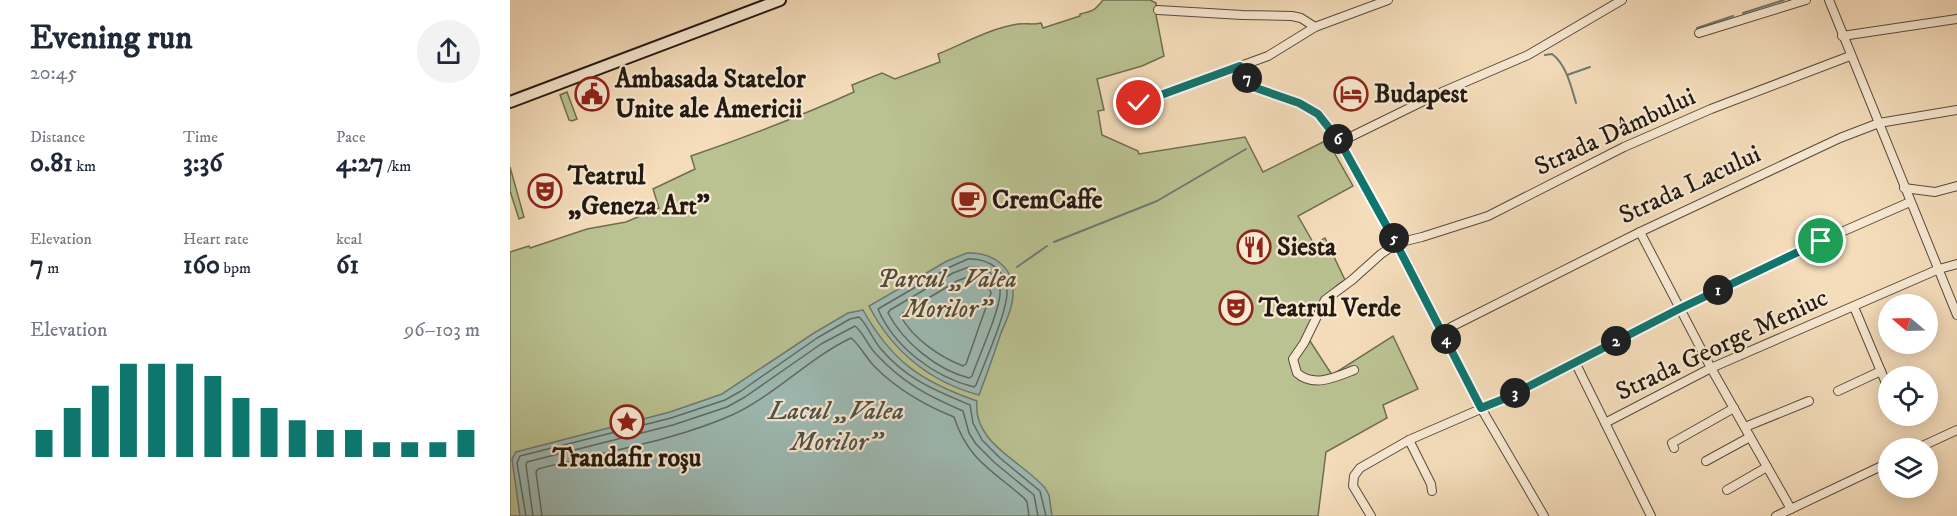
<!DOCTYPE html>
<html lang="en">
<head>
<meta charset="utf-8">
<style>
	:root { --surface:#fff; --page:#f2f2f3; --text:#1f2937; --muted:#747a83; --accent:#0f766e }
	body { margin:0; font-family:"IM FELL DW Pica",serif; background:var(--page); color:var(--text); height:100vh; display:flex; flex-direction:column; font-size:22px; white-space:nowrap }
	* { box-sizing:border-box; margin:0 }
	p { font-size:20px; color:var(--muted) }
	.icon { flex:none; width:33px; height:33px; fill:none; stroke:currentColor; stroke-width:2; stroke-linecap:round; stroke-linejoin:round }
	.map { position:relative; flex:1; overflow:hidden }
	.details { display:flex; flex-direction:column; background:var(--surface); width:510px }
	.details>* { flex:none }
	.needle { width:39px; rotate:289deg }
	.controls { position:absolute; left:1368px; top:294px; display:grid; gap:12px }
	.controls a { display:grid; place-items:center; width:60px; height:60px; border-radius:50%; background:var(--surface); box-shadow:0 3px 15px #0003; font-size:30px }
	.pin { position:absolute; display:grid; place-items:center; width:51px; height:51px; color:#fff; margin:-26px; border:3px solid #fff; border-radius:50%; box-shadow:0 2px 6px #0007 }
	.km { position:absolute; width:30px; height:30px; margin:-15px; border-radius:50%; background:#222; color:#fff; font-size:16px; line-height:30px; text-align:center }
	.round { display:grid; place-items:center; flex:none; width:63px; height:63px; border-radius:32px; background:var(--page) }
	.head { display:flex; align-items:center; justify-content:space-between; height:102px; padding:0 30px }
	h1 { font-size:33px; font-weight:700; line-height:45px }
	.figures { display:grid; grid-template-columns:repeat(3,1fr); gap:9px; height:102px; padding:6px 30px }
	.figures div { display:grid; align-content:center }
	.figures b { font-size:26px; font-weight:700 }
	.figures small { font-size:16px; font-weight:400 }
	.figures p { font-size:16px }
	.chart { height:168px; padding:12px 30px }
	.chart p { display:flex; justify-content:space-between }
	.chart svg { width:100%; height:108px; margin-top:6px; stroke:var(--accent); stroke-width:6 }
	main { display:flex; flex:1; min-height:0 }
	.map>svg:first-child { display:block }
	.green { fill:#bac292; stroke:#6e6e52; stroke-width:1.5 }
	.water { fill:#9dbbb5; stroke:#6c7b73; stroke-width:1.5 }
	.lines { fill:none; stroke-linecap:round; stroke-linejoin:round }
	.shore { stroke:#606a63; stroke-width:1.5 }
	.stream { stroke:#6c7b73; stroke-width:2 }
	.street-casing { stroke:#574b3c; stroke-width:10 }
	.secondary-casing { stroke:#221a11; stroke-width:14 }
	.street { stroke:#f8e9d3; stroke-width:8 }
	.secondary { stroke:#f8e9d3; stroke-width:10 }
	.route-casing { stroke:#fff; stroke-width:12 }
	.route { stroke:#0f766e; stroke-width:8 }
	.labels { text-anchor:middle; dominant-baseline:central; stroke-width:4.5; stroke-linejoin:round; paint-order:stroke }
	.poi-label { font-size:26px; font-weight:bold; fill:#221a11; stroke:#f8e9d3; text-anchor:start }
	.street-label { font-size:26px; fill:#221a11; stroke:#f8e9d3 }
	.park-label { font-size:26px; font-style:italic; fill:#504c38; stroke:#f8e9d3 }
	.water-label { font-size:27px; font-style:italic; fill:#4d524a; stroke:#f8e9d3 }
</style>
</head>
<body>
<main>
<section class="details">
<div class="head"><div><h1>Evening run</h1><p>20:45</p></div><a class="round"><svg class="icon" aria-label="share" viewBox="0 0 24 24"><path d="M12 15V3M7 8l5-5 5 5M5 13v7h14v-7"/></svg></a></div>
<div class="figures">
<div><p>Distance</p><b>0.81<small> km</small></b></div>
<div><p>Time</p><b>3:36</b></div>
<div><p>Pace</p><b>4:27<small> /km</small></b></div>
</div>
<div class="figures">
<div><p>Elevation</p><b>7<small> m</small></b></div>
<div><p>Heart rate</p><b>160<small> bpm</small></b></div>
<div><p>kcal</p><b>61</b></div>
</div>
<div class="chart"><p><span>Elevation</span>96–103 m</p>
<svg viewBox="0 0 160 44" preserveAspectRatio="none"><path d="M5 44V33M15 44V24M25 44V15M35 44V6M45 44V6M55 44V6M65 44V11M75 44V20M85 44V24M95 44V29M105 44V33M115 44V33M125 44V38M135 44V38M145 44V38M155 44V33"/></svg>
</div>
</section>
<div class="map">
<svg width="1447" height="516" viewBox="0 0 1447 516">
	<rect width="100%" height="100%" fill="#f5ddbb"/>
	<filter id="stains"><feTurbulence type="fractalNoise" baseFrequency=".00333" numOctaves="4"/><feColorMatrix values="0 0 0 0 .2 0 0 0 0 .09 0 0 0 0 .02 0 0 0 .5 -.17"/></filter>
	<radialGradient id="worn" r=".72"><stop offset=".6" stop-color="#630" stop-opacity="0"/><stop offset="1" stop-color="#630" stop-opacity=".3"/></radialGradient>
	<g class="green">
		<path d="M593,0H640L646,3V15L654,56L632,66L587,79L594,110L588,111L592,135L628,151L629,154L735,137L753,172L817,140L843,186L788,216L804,244L815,238L835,280C812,294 804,314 794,336L800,341L822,375L883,336L908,389L873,405L877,418L816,452L808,516H0V252L19,246L20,248L77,229L116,222L149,208L143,189L185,169L181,156C236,137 291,116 344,92L342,85L372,73L385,79L430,62L428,54C453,44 481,28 508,24C516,23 523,25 531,23L533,28L570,16V14C584,11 585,10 593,0Z"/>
		<path d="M57,92L67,119L62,121L59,120L50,95Z"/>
		<path d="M0,167L14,217L9,219L0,191Z"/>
	</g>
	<g class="water">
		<path d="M457,253C481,252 504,266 503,293C503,307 496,321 491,333C484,354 477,374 469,395C420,382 382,351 359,306L437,261Z"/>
		<path d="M353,310C382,362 412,382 467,401C462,443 512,461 535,488L539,495L542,516H10L2,459L6,452L160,412L212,394L304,333L338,313Z"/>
	</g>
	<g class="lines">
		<g class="shore">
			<path d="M458,259C477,258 496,269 497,291C498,310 474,364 466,385L464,387C424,377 384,347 368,309L440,267Z"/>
			<path d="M459,267C474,266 487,273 490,290C492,306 468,358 462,376L459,378C427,370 393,342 378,313L380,310L443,273Z"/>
			<path d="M460,276L472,277L477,283L481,293L456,364L453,366C430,357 403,339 390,315L447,281Z"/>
			<path d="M16,516L7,463L10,456L161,418L215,400L231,391L307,338L340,319L349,317C357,324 362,338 370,348C396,379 424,390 460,405L463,423L472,440L490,458L530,491L536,516"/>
			<path d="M23,516L16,465L17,462L163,425L217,407L235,397L311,344L345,326C354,333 358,347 367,355C393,383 418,396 453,411L459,433L466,444L485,463L524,495L528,516"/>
			<path d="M32,516L26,472L28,469C92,452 161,442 222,415C265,395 299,358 341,338C350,345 356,358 365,367C388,390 414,405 444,417C458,460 482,470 514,498L517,502L519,516"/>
		</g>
		<g class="stream">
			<path d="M1233,13L1274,0"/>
			<path d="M1187,28L1223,16"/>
			<path d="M1035,55L1042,54C1056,64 1061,86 1066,103"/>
			<path d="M1057,75L1080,67"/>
			<path d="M544,242L647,201L736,149"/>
			<path d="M507,267L537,246"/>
		</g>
		<g class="street-casing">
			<g id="street">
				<path d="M1319,0L1447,315"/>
				<path d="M648,10L732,15L782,16L791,18L805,27"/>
				<path d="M1189,33L1296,0"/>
				<path d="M1332,36L1447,19"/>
				<path d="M730,66L743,87L789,103L809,114L830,142L887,243L971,408L1034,516"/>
				<path d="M629,103L758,56L805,27L878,0"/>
				<path d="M830,142L932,92L1018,55L1112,0"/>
				<path d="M1394,188L1425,192L1447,186"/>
				<path d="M1130,232L1201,368L1281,509"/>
				<path d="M1344,307L1378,388"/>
				<path d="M941,327L1130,232L1330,138L1369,123L1447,110"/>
				<path d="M1065,362L1141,516"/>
				<path d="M844,370C826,377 804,388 787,373L783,359L794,343L815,300L842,280L871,254L887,243L912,237L978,216L1114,147L1201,109L1340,56"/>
				<path d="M1328,391L1371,371"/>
				<path d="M1095,423L1201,368L1429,269L1447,264"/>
				<path d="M1235,427L1299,401"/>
				<path d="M899,440L921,484L922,491"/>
				<path d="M1164,448L1162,443L1224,408"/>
				<path d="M1408,448L1447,430"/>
				<path d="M1196,461L1240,437"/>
				<path d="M1217,490L1257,467"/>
				<path d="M861,516L843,486L844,476L850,468L899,440L996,398L1169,309L1311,241L1400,202"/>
				<path d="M1266,516L1378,463"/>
			</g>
		</g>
		<g class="secondary-casing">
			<path id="secondary" d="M0,102L270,0"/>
		</g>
		<use href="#street" class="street"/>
		<use href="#secondary" class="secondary"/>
	</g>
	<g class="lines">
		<g class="route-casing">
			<path id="route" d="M629,103L730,66L743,87L789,103L808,114L830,142L886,243L971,408L996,398L1169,309L1311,241"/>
		</g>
		<use href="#route" class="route"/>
	</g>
	<defs>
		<g id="civic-ring" transform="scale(1.725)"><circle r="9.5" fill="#f8e9d3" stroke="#8f2418" stroke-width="1.5"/><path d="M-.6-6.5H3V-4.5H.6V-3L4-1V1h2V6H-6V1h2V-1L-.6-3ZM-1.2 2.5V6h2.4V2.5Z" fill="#8f2418"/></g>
		<g id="hotel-ring" transform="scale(1.725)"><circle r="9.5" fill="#f8e9d3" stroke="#8f2418" stroke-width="1.5"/><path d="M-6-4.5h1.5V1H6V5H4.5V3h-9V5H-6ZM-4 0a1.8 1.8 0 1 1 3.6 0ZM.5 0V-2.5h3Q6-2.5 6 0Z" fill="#8f2418"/></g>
		<g id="theatre-ring" transform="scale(1.725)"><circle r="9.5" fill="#f8e9d3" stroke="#8f2418" stroke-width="1.5"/><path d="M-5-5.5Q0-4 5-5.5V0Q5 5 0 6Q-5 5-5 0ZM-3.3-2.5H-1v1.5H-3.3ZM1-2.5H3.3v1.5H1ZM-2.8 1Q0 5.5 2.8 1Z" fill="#8f2418"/></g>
		<g id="cafe-ring" transform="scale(1.725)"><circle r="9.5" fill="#f8e9d3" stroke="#8f2418" stroke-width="1.5"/><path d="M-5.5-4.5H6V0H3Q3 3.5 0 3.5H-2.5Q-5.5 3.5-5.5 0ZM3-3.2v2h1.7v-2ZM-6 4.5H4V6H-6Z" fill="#8f2418"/></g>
		<g id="restaurant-ring" transform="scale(1.725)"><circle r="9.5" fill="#f8e9d3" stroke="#8f2418" stroke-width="1.5"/><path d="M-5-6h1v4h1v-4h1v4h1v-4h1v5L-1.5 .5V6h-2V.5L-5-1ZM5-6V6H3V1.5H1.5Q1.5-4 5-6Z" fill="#8f2418"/></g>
		<g id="sight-ring" transform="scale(1.725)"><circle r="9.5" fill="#f8e9d3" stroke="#8f2418" stroke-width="1.5"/><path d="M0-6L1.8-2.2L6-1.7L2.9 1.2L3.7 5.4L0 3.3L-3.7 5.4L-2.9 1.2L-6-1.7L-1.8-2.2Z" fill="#8f2418"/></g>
	</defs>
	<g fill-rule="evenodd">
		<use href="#civic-ring" x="82" y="94"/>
		<use href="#hotel-ring" x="841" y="94"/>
		<use href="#theatre-ring" x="35" y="191"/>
		<use href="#cafe-ring" x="459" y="200"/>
		<use href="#restaurant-ring" x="744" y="247"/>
		<use href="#theatre-ring" x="726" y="308"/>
		<use href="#sight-ring" x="117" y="422"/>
	</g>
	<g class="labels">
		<g class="poi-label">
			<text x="105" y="79">Ambasada Statelor<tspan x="105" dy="30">Unite ale Americii</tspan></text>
			<text x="864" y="94">Budapest</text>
			<text x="58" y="176">Teatrul<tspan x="58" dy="30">„Geneza Art”</tspan></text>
			<text x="482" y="200">CremCaffe</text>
			<text x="767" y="247">Siesta</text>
			<text x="749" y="308">Teatrul Verde</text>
			<text x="117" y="458" text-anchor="middle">Trandafir roșu</text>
		</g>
		<g class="street-label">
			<text transform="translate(1105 132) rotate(-25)">Strada Dâmbului</text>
			<text transform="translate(1180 185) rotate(-25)">Strada Lacului</text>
			<text transform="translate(1212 345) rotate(-25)">Strada George Meniuc</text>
		</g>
		<g class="park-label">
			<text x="437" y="279">Parcul „Valea<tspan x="437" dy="30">Morilor”</tspan></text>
		</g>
		<g class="water-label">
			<text x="326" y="411">Lacul „Valea<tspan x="326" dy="31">Morilor”</tspan></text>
		</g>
	</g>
	<rect width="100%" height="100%" filter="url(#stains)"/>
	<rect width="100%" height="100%" fill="url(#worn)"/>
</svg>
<div class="controls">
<a><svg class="needle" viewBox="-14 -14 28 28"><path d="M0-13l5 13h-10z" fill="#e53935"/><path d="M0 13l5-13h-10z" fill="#747a83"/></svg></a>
<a><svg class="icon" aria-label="locate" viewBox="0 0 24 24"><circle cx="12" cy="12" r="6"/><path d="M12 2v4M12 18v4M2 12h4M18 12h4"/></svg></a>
<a><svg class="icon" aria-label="layers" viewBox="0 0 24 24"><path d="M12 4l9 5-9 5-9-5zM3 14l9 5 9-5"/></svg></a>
</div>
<div class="pin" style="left:1311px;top:241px;background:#1e9e55"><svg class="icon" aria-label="arrive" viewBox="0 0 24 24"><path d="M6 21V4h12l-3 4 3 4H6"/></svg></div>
<div class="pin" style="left:629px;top:103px;background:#d93025"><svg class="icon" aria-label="check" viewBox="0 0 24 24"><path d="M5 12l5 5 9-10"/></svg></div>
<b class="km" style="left:1208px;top:290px">1</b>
<b class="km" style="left:1106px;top:341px">2</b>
<b class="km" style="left:1005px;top:393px">3</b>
<b class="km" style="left:936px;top:339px">4</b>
<b class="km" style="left:884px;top:238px">5</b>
<b class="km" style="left:828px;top:139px">6</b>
<b class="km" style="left:737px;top:78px">7</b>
</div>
</main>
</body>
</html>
